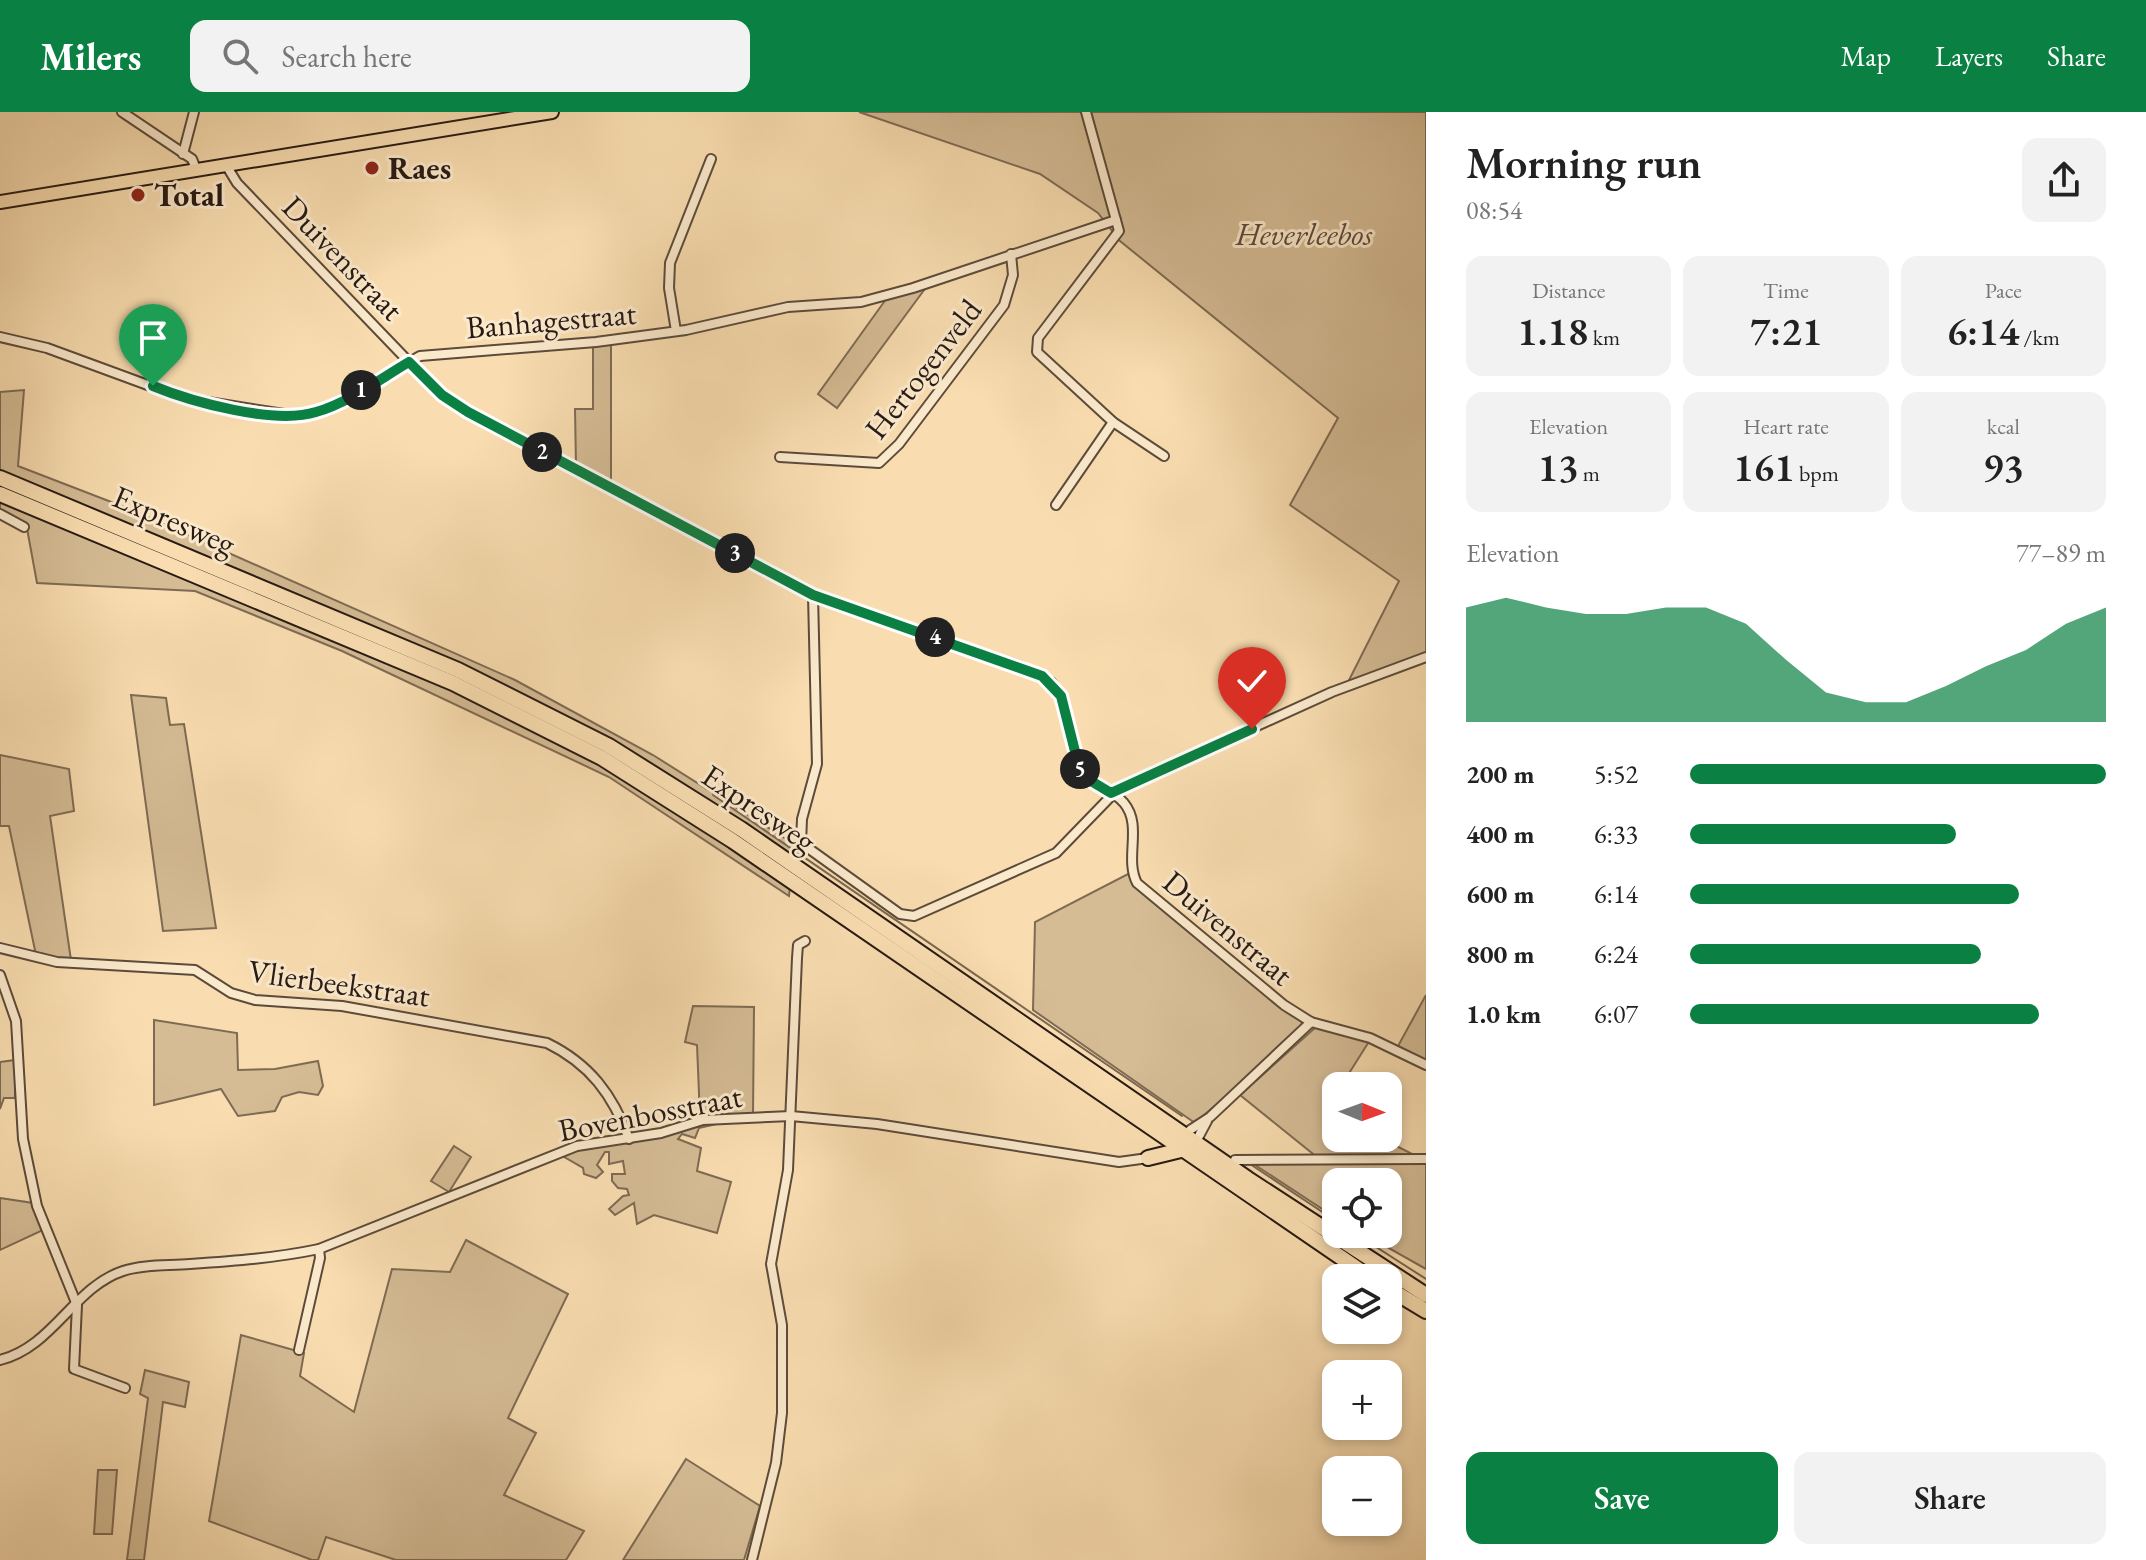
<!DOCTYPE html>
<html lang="en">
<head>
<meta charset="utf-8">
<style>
	:root { --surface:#fff; --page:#f2f2f2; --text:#222; --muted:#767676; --accent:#0b8043 }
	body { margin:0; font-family:"EB Garamond",serif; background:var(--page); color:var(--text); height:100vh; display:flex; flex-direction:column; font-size:30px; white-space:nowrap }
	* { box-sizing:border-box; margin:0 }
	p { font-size:26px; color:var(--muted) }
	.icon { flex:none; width:44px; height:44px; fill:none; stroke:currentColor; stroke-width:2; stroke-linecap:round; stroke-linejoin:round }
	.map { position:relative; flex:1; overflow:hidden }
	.details { display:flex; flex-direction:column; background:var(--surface); width:720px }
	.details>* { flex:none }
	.needle { width:52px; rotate:91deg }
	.controls { position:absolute; left:1322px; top:960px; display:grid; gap:16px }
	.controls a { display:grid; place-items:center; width:80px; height:80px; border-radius:16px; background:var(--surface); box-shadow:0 4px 12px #0003; font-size:40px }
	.pin { position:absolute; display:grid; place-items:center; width:68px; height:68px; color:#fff; margin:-82px -34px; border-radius:50% 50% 50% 0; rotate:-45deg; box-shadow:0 0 8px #0007 }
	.pin .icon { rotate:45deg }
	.km { position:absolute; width:40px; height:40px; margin:-20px; border-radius:50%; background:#222; color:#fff; font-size:22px; line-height:40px; text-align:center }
	.round { display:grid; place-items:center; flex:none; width:84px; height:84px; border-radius:16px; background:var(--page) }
	.overview { display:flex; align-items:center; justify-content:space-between; height:136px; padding:0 40px }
	h1 { font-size:44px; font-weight:600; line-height:60px }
	.figures { display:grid; grid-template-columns:repeat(3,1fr); gap:12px; height:136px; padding:8px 40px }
	.figures div { display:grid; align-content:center; border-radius:16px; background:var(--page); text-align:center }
	.figures b { font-size:40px; font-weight:600 }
	.figures small { font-size:22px; font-weight:400 }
	.figures p { font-size:22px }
	.chart { height:224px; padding:16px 40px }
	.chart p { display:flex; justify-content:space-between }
	.chart svg { width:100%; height:144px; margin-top:8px; fill:var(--accent); opacity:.7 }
	.action { display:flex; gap:16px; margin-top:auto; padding:16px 40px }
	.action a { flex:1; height:92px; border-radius:16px; background:var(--accent); color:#fff; font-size:32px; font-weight:600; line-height:92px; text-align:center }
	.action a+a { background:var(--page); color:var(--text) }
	ul { padding:0 40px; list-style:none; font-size:26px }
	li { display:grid; grid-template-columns:128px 96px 1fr; align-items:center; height:60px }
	li i { height:20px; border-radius:10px; background:var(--accent) }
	header { display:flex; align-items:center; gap:48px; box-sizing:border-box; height:112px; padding:0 40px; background:var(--accent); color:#fff }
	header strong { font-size:38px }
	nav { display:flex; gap:44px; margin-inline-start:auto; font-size:28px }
	.search { width:560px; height:72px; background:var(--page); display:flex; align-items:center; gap:20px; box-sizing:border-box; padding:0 28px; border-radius:16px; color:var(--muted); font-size:30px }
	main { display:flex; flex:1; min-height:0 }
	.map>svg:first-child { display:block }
	.green { fill:#d5bc95; stroke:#7e6b54; stroke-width:2 }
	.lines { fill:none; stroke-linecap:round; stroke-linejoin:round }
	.stream { stroke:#7a6751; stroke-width:2 }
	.street-casing { stroke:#5c4b3a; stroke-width:12 }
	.primary-casing { stroke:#271a13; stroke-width:16 }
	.highway-casing { stroke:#271a13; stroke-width:18 }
	.street { stroke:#fbe9cc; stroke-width:8 }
	.primary { stroke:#f9ddb0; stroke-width:12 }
	.highway { stroke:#f9ddb0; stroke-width:14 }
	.route-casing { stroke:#fff; stroke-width:16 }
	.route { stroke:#0b8043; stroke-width:10 }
	.poi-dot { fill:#8f2418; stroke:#fbe9cc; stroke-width:3 }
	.labels { text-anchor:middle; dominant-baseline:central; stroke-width:6; stroke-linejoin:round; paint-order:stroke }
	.poi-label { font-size:32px; font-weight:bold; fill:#271a13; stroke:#fbe9cc; text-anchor:start }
	.park-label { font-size:32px; font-style:italic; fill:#5b4b3a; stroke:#fbe9cc }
	.street-label { font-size:32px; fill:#271a13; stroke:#fbe9cc }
</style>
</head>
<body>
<header>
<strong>Milers</strong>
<div class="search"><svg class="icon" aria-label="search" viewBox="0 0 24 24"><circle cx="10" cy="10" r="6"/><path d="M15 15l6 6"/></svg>Search here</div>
<nav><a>Map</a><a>Layers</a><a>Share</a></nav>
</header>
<main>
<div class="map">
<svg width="1426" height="1448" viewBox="0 0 1426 1448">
	<rect width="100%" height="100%" fill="#f9ddb0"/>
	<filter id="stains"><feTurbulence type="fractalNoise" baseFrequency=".0025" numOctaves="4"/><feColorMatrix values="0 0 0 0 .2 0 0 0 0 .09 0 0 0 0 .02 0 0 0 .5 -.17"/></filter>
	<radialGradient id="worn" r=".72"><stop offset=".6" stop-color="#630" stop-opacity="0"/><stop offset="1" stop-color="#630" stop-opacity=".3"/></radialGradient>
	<g class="green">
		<path d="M859,0H1426V541L1347,572L1399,469L1290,393L1338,306L1120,129L1098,101L1040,62Z"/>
		<path d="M930,170L837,296L818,282L889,183Z"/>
		<path d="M611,231V371L576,353L575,297H593V234Z"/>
		<path d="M24,278L18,354L132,398L515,568L653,643L794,732L789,784L609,665L342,539L195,479L37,471L26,411L0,400V280Z"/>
		<path d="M131,583L166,586L170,613L184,612L216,816L163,819Z"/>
		<path d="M0,643L69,657L74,699L50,704L71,848L36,843L9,714H0Z"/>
		<path d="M1130,761L1302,909L1301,919L1195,1011L1033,898L1035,810Z"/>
		<path d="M1426,883V950L1398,934Z"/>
		<path d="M693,894L754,895L753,1004L718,1007L717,1012L699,1016L695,1026L682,1022L678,1027L701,1036L697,1059L731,1070L717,1121L654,1103L637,1112L634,1091L615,1103L609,1097L623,1084L629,1083L627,1077L618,1076L612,1069V1062H625L623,1049L609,1052V1040H605L597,1053L603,1060L596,1066L584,1062L583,1056L559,1042L661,1021L700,1006L697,933L685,930Z"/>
		<path d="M154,908L237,921L238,958L275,957L318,949L323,974L318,983L299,980L282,985L275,999L238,1004L221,977L154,993Z"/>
		<path d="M1316,915L1370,928L1341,974H1336V1026H1381L1426,1049V1157L1364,1122H1388V1070H1336V1106L1252,1051L1318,1046L1240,983Z"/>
		<path d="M15,948V986H4L0,997V950Z"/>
		<path d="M454,1034L471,1045L449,1080L431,1069Z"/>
		<path d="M0,1086L33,1091L43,1118L0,1138Z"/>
		<path d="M466,1128L568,1182L508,1306L536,1321L504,1383L584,1419L566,1448H396L326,1425L318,1448H312L209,1409L241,1223L304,1241L300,1264L354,1300L392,1157L450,1160Z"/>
		<path d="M145,1258L189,1270L185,1295L163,1290L144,1448H127L148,1286L140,1282Z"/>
		<path d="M686,1347L760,1394L744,1448H623Z"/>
		<path d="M98,1358H117L112,1422H94Z"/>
	</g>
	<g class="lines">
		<g class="stream">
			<path d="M713,683L1182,1004"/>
			<path d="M1250,1052L1336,1109"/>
			<path d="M1356,1122L1426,1167"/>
		</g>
		<g class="street-casing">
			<g id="street">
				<path d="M122,0L192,47L196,57"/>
				<path d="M1086,0L1119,119L1038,226L1037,240L1113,310L1164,344"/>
				<path d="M183,42L194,0"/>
				<path d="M226,53L237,71L409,250L442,283L468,300L813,483L1022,555L1051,570L1061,584L1081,663C1093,676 1113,677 1124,691C1143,714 1124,746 1137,771L1284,893L1311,910L1370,926L1426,953"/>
				<path d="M676,219L669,176L670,151L711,47"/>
				<path d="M0,225L47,236L183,286L297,304L317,300L338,290L420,244L596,230L686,218L788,195L861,190L913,176L1116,108"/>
				<path d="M780,345L879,351L899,332L1004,193L1013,163L1011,142"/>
				<path d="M1056,393L1113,310"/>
				<path d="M0,402L24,415"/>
				<path d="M813,483L817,652L802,707L801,731L900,802L914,804L1056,741L1118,677L1332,580L1426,545"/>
				<path d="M0,836L57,850L195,858L231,881L255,888L342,894L547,931C590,952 613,983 629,1027"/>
				<path d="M0,863L16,909L23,1027L37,1094L77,1193L74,1257L125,1276"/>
				<path d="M1190,1018L1210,1005L1311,910"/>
				<path d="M1199,1024L1207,1009"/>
				<path d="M1235,1048L1426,1047"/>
				<path d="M299,1238L320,1146L319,1137"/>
				<path d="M0,1248C53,1235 74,1175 123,1159C144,1152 169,1154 190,1152C234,1149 276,1146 319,1137L577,1034L661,1021L703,1008L791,1004L877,1012L1119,1050L1148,1046"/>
				<path d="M752,1448L776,1351L782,1301V1213L771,1152L788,1058L797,846L798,833L805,829"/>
			</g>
		</g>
		<g class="primary-casing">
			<path id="primary" d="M0,90L552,0"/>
		</g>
		<g class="highway-casing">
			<g id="highway">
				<path d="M0,366L458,558L609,634L741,717L1248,1067L1426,1183"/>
				<path d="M0,382L453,571L602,646L733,729L1371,1166"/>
				<path d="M1148,1046L1185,1037"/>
				<path d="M1388,1176L1426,1199"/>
			</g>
		</g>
		<use href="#street" class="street"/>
		<use href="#primary" class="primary"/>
		<use href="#highway" class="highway"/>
	</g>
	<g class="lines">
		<g class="route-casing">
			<path id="route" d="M153,274C192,290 275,313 316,300C348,291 380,267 409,250L442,283L468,300L813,483L1042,564L1061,584L1081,663L1111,681L1252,617"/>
		</g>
		<use href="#route" class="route"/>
	</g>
	<g class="poi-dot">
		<circle cx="372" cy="56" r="8"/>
		<circle cx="138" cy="83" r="8"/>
	</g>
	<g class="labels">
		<g class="poi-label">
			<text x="388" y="56">Raes</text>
			<text x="154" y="83">Total</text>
		</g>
		<g class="park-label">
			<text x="1304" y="122">Heverleebos</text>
		</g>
		<g class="street-label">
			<text transform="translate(343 146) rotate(46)">Duivenstraat</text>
			<text transform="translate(551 208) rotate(-5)">Banhagestraat</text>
			<text transform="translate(923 257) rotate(-52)">Hertogenveld</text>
			<text transform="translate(174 408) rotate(23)">Expresweg</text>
			<text transform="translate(759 696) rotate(34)">Expresweg</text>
			<text transform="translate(1228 816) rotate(40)">Duivenstraat</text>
			<text transform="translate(339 871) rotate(8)">Vlierbeekstraat</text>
			<text transform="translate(650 1001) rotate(-11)">Bovenbosstraat</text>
		</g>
	</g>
	<rect width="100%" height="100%" filter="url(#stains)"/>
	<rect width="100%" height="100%" fill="url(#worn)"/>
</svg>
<div class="controls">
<a><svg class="needle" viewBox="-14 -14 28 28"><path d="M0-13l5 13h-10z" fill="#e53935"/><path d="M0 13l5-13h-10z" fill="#767676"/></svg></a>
<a><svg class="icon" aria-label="locate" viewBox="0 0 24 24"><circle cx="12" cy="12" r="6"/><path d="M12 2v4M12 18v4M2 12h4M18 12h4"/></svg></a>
<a><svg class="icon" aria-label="layers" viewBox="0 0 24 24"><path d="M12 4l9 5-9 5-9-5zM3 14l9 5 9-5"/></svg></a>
<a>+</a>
<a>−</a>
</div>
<div class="pin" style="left:153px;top:274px;background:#1e9e55"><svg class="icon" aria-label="arrive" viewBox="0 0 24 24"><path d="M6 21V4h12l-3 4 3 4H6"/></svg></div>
<div class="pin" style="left:1252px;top:617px;background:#d93025"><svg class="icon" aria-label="check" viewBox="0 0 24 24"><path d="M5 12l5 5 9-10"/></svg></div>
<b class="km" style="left:361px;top:278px">1</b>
<b class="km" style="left:542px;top:340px">2</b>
<b class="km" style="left:735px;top:441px">3</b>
<b class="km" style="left:935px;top:525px">4</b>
<b class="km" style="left:1080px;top:657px">5</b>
</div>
<section class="details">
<div class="overview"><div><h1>Morning run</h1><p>08:54</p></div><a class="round"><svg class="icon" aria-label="share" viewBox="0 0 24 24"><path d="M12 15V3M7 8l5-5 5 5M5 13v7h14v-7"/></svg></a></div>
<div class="figures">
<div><p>Distance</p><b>1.18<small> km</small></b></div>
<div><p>Time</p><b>7:21</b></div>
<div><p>Pace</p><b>6:14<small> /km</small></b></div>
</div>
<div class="figures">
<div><p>Elevation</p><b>13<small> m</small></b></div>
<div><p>Heart rate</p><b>161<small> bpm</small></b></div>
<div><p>kcal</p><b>93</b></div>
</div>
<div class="chart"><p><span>Elevation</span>77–89 m</p>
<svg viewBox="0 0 160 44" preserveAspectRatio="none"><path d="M0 44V9L10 6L20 9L30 11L40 11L50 9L60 9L70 14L80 25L90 35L100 38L110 38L120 33L130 27L140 22L150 14L160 9V44z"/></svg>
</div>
<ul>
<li><b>200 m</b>5:52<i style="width:100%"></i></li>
<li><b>400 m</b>6:33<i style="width:64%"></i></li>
<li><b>600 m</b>6:14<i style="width:79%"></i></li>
<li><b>800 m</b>6:24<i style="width:70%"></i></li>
<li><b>1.0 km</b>6:07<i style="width:84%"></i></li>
</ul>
<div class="action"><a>Save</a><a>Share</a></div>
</section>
</main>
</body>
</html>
